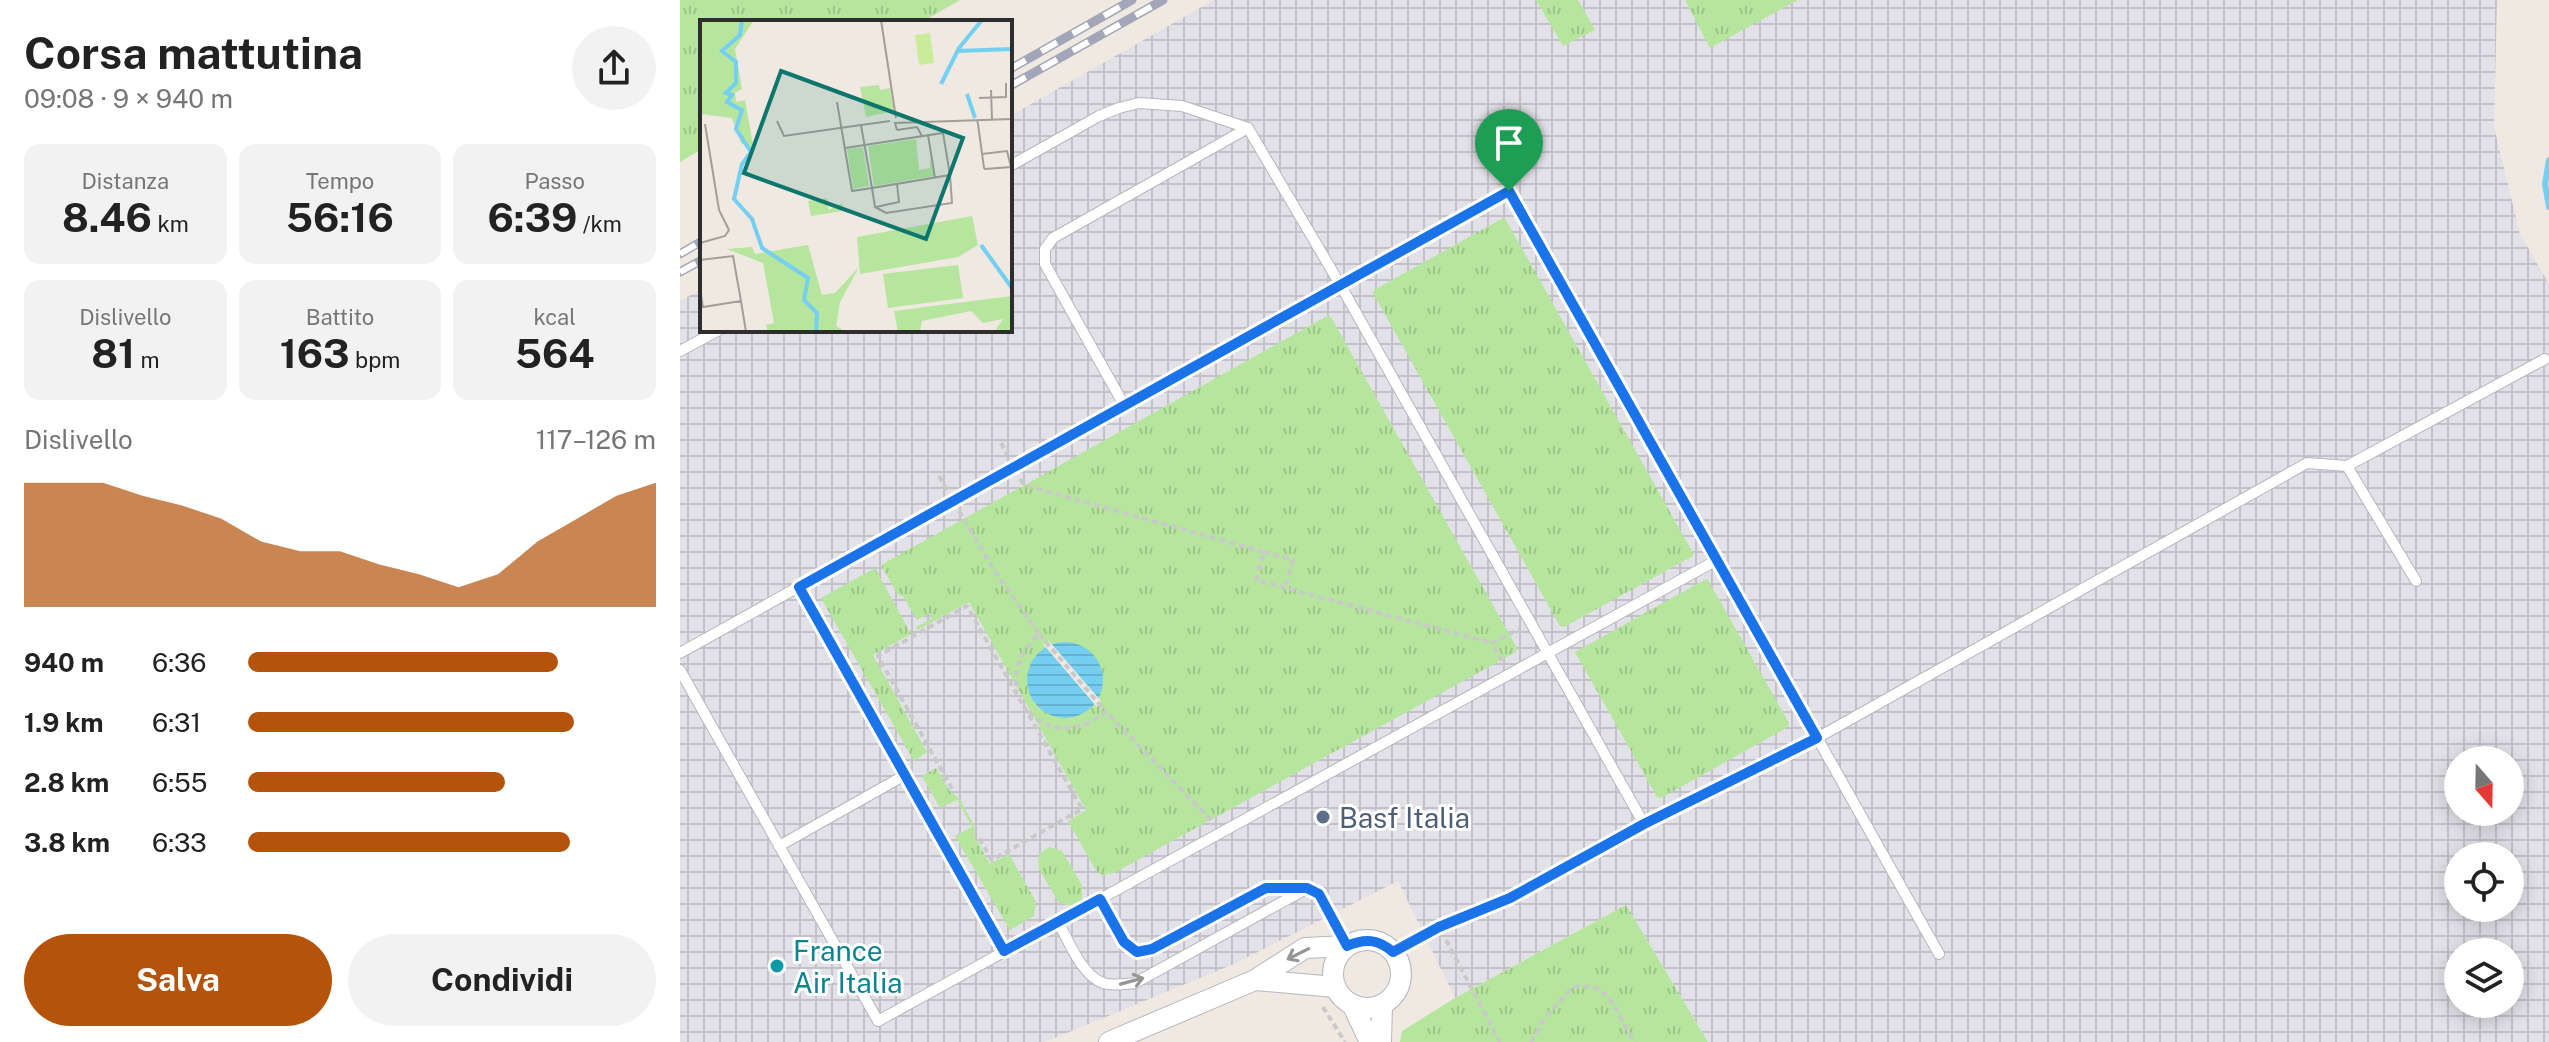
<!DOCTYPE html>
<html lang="it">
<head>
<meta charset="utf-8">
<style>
	:root { --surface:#fff; --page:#f2f2f2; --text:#222; --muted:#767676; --accent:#b45309 }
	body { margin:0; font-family:"Public Sans",sans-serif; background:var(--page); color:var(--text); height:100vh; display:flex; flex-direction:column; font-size:30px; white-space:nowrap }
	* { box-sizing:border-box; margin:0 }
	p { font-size:26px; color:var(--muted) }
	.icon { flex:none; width:44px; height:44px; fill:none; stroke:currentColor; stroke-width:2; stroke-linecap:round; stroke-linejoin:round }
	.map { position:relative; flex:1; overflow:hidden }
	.sheet { display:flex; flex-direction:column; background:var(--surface); width:680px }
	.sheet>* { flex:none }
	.needle { width:52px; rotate:160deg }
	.controls { position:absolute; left:1764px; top:746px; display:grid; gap:16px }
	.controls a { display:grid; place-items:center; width:80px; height:80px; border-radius:50%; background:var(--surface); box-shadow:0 4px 20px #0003; font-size:40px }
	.pin { position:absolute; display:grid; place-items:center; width:68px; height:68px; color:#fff; margin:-82px -34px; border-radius:50% 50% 50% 0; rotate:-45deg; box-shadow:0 0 8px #0007 }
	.pin .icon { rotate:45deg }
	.round { display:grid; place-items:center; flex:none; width:84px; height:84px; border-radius:42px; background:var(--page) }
	.head { display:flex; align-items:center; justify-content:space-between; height:136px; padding:0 24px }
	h1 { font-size:44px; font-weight:700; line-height:60px }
	.stats { display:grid; grid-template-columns:repeat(3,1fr); gap:12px; height:136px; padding:8px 24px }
	.stats div { display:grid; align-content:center; border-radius:16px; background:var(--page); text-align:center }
	.stats b { font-size:40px; font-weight:700 }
	.stats small { font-size:22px; font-weight:400 }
	.stats p { font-size:22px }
	.chart { height:224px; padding:16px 24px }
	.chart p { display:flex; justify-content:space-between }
	.chart svg { width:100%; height:144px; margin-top:8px; fill:var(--accent); opacity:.7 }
	.cta { display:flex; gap:16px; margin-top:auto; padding:16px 24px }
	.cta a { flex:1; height:92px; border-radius:48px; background:var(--accent); color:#fff; font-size:32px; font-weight:700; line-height:92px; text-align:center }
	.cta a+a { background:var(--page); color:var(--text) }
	ul { padding:0 24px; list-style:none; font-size:26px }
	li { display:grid; grid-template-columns:128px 96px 1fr; align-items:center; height:60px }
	li i { height:20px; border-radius:10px; background:var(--accent) }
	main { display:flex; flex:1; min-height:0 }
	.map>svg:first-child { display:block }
	.industrial { fill:url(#industrial-grid); fill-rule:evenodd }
	.grass { fill:url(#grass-tufts) }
	.water { fill:url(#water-rules) }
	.pier { fill:#efe9e1 }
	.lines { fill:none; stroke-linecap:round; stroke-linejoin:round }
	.stream { stroke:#75cff0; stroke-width:6 }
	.lane-casing { stroke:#b4b7c1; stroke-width:12 }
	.street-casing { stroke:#b4b7c1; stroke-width:22 }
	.path { stroke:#c9c9c9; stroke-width:4; stroke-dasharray:6 4; stroke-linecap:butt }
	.lane { stroke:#fff; stroke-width:10 }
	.street { stroke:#fff; stroke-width:20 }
	.rail-casing { stroke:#a3a6b8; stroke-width:9 }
	.rail { stroke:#fff; stroke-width:6; stroke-dasharray:18; stroke-linecap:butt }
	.oneway { stroke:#969696 }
	.route-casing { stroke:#fff; stroke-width:16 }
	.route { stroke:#1a73e8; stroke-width:10 }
	.service-dot { fill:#5c6f8a; stroke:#fff; stroke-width:3 }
	.culture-dot { fill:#0f9aa8; stroke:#fff; stroke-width:3 }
	.labels { text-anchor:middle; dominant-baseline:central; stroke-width:6; stroke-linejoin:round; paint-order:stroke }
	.service-label { font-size:28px; fill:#4e5e75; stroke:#fff; text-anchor:start }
	.culture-label { font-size:28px; fill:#0d838f; stroke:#fff; text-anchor:start }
	.inset-river { fill:none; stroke:#75cff0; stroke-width:4 }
	.inset-road { fill:none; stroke:#a29e99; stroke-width:2 }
	.view { fill:#0f766e; fill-opacity:0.15; stroke:#0f766e; stroke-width:4 }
	.inset-edge { fill:none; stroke:#2e2e2e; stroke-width:4 }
</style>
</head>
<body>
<main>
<section class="sheet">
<div class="head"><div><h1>Corsa mattutina</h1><p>09:08 · 9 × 940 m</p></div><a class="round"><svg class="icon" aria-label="share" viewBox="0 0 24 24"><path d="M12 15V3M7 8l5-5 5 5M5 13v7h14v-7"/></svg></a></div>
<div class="stats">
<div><p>Distanza</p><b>8.46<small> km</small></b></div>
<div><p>Tempo</p><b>56:16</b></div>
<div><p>Passo</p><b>6:39<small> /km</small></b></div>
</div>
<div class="stats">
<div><p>Dislivello</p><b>81<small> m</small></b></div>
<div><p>Battito</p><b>163<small> bpm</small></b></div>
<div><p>kcal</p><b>564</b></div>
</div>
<div class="chart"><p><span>Dislivello</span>117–126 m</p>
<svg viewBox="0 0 160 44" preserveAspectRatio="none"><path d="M0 44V6L10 6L20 6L30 10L40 13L50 17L60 24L70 27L80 27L90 31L100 34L110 38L120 34L130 24L140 17L150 10L160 6V44z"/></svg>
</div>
<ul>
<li><b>940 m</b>6:36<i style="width:76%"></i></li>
<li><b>1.9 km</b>6:31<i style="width:80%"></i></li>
<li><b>2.8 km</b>6:55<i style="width:63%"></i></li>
<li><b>3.8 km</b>6:33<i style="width:79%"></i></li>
</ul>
<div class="cta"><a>Salva</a><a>Condividi</a></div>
</section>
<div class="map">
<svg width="1869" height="1042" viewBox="0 0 1869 1042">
	<defs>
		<pattern id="industrial-grid" width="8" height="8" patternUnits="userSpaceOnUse" patternTransform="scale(2)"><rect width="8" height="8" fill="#e3e1e8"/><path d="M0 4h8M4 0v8" fill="none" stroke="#c3c1c7"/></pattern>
		<pattern id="grass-tufts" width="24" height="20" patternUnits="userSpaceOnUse" patternTransform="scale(2)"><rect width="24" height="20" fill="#b6e59e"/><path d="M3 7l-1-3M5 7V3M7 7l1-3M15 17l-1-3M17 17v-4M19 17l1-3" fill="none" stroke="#9dc588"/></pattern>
		<pattern id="water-rules" width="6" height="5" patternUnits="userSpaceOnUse" patternTransform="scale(2)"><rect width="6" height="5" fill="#75cff0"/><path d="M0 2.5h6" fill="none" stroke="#66b2ce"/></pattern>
	</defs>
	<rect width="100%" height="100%" fill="#efe9e1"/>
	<path class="industrial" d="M534,0H1817L1814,127L1840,234L1869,284V1042H1028L946,905L775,998L718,881L554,964L365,1042H0V301L22,289V330H330V116ZM1778,760H1830V812H1778ZM1778,856H1830V908H1778ZM1778,952H1830V1004H1778Z"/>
	<g class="grass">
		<path d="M0,0H280L242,22H22V149L0,162Z"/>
		<path d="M856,0H898L915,30L883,46Z"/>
		<path d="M1005,0H1118L1030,48Z"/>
		<path d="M823,218L826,220L1013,553V556L884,627L880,626L693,293L694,290Z"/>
		<path d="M647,316L651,317L837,648L836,652L434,873L421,875L415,869L388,821L406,810L289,602L238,630L236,627L252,618L250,613L237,620L223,596L218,595L201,565Z"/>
		<path d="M195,568L231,634L193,655L247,752L234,761L141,598Z"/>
		<path d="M1026,579L1028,580L1109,723L1108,727L981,798L977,797L895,652Z"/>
		<path d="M256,768L269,790L279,798L294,825L295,837L310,864L329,854L356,902L354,916L330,930L275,836L292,827L277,800L260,808L242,776Z"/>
		<path d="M369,847L382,851L402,885V900L393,906L379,903L359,869L358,855Z"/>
		<path d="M946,905L1028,1042H720L722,1031L775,998Z"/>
	</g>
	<circle class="water" cx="385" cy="680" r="38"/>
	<path class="pier" d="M369,641L421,701L417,707L363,644Z"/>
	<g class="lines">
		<path class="stream" d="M1869,160L1865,184L1869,207"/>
		<g class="lane-casing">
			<g id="lane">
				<path d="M330,166L419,116L439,108L459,103L502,106L568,128L661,286L964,824L830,898L759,927L713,952"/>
				<path d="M0,351L39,330"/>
				<path d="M444,405L365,264V249L373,238L568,128"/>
				<path d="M1667,466L1865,359"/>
				<path d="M119,587L324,951"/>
				<path d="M0,653L829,191L1259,954"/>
				<path d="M0,670L198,1021L1037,560"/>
				<path d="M964,824L1137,738L1627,463L1667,466L1736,581"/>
				<path d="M99,846L225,775"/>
				<path d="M420,899L444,942L457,952L472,949L586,888H627L639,894L667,945"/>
				<path d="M378,922C389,941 401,975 423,983C433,986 445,984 455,983L624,890"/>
			</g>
		</g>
		<g class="street-casing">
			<g id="street">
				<circle cx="687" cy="974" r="34"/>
				<path d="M575,980L655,987"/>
				<path d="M672,1004L690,1042"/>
				<path d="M429,1042L575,980L625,948L667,946"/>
				<path d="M701,1042L702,1005"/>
			</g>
		</g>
		<g class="path">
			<path d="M321,443L327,454"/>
			<path d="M259,476L267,490"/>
			<path d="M340,479L344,485L584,552L576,580L812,643"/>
			<path d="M279,511L314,570L359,634C342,651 333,666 337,691"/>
			<path d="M584,552L613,560L605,588"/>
			<path d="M359,634L426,712"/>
			<path d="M822,661L812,643L839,629"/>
			<path d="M349,712C373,736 401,731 426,712L533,822"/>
			<path d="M272,789L198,656L287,606L402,809L312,860L297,835"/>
			<path d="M766,940L820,1042"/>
			<path d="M643,1007L665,1042"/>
			<path d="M851,1042L862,1022L892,987C898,987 906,986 912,987C934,992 942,1026 955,1042"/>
		</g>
		<use href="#lane" class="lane"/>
		<use href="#street" class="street"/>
		<g class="rail-casing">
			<g id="rail">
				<path d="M330,69L452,0"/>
				<path d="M330,86L483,0"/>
				<path d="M0,254L22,241"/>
				<path d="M0,272L22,260"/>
			</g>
		</g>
		<use href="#rail" class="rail"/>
	</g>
	<defs><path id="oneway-shaft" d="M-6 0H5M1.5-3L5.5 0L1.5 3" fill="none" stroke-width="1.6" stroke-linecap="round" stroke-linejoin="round" transform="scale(2)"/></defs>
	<g class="oneway">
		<use href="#oneway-shaft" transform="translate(618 954) rotate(153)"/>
		<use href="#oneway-shaft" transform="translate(452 981) rotate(-15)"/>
	</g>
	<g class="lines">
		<g class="route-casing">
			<path id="route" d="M829,191L1137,738L964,824L830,898L759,927L713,952C698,939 685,938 667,946L639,894L627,888H586L472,949L457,952L444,942L420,899L324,951L119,587Z"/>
		</g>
		<use href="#route" class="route"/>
	</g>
	<circle class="service-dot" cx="643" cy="817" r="8"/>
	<circle class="culture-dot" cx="97" cy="966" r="8"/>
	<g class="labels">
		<g class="service-label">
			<text x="659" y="817">Basf Italia</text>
		</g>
		<g class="culture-label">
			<text x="113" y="950">France<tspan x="113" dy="32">Air Italia</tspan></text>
		</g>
	</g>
	<g transform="translate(20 20)">
		<rect width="312" height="312" fill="#efe9e1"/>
		<path d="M179,65L180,70L190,68L194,91L166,97L160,67ZM216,119L219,150L230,148V137L234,156L174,166L168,126ZM163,127L169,166L153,169L147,129ZM127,178L129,190L142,183L143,191L111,196L108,181ZM272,196L278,225L258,237L160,254L157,217ZM258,245L263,278L188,288L183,254Z" fill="#b6e59e"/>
		<path d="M0,0H54L35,29L42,69L35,73L36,82L45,80L54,131L41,123L32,98L2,94L0,100ZM108,225L122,275L135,273L159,247L140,282L136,306L146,312H68L66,305L74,303L63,243L27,229L52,227L55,234ZM312,276V312H294L303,299L283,303L271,291L222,301L220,312H198L194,291Z" fill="#b6e59e"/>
		<path d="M230,13L234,43L219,45L215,15Z" fill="#c9ec9a"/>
		<path class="inset-river" d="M42,0L40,15L22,31L36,42V63L26,73L32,75L27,82L42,90L36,109L51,132L42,144L34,179L52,199L62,228L108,258L104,280L117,293L116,312M257,31L312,29M241,64L259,28L282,0M267,74L275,98M281,225L312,268"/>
		<path class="inset-road" d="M181,0L196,98M291,70L292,100M279,78L306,77V63M137,82L152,171L172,168L175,187L186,193L252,183L250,155L172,168L161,105L190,101M277,100L278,104L284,148L285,149L311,147L307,131L282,134M77,101L84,116L161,105M197,110L195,103L312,99M197,110L217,107L222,116M228,115L235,158M145,128L243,113L250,155M176,187L199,182L197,164M0,223L25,216L29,210L19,190L5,104M0,240L33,236L41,281L3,287L0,270M41,281L46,312"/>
		<path class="view" d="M81,51L263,118L226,219L44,153Z"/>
		<rect width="312" height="312" class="inset-edge"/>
	</g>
</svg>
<div class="controls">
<a><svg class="needle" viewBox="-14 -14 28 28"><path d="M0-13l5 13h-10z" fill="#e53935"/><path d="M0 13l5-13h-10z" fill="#767676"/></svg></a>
<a><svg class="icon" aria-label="locate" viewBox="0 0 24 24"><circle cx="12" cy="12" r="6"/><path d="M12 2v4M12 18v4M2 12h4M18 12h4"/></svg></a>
<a><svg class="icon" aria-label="layers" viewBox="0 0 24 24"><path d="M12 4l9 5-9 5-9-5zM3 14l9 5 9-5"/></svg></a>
</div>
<div class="pin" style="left:829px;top:191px;background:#1e9e55"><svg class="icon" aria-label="arrive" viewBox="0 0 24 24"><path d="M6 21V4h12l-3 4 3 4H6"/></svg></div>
</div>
</main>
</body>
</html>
